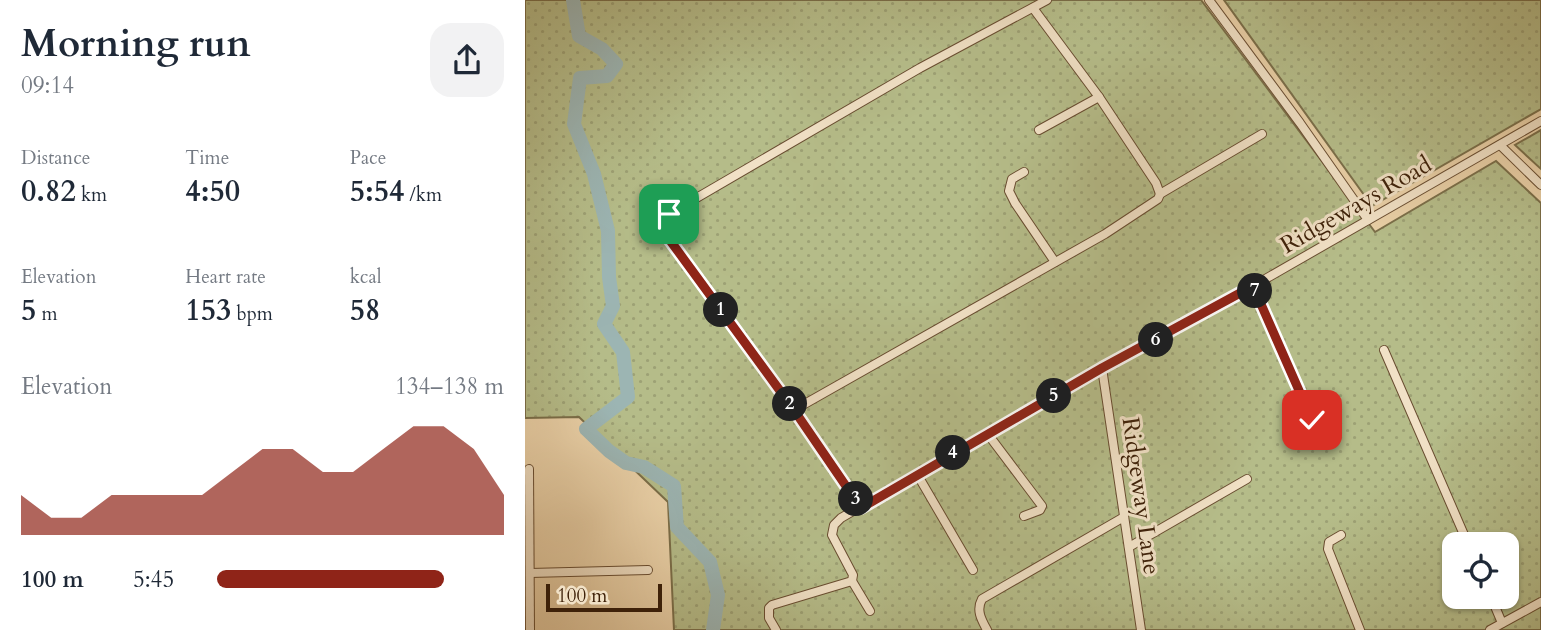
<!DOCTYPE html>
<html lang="en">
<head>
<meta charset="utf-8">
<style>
	:root { --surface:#fff; --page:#f2f2f3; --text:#1f2937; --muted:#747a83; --accent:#8f2418 }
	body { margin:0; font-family:Cardo,serif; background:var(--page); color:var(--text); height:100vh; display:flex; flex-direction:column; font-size:26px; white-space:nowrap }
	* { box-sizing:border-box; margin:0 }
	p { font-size:23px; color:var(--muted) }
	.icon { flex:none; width:38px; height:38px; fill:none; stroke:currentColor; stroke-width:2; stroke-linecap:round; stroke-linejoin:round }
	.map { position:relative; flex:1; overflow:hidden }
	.side { display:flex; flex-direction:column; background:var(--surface); width:525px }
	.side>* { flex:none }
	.fabs { position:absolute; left:917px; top:532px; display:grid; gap:14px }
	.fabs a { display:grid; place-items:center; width:77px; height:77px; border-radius:14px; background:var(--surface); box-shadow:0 2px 5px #0004; font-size:35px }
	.scale { position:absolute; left:21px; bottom:18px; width:116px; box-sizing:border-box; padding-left:7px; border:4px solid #3e2109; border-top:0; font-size:19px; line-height:24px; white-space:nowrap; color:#3e2109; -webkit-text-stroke:5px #f1e1c6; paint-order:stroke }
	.pin { position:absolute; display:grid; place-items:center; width:60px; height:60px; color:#fff; margin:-30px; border-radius:14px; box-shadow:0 4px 10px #0006 }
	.km { position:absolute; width:35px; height:35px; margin:-18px; border-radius:50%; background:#222; color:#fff; font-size:19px; line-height:35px; text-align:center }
	.round { display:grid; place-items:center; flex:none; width:74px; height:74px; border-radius:21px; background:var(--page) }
	.headline { display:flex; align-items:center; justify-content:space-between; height:119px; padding:0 21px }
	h1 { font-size:38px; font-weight:700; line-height:52px }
	.metrics { display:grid; grid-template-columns:repeat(3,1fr); gap:10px; height:119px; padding:7px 21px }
	.metrics div { display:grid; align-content:center }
	.metrics b { font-size:30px; font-weight:700 }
	.metrics small { font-size:19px; font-weight:400 }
	.metrics p { font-size:19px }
	.chart { height:196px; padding:14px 21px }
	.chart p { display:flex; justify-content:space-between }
	.chart svg { width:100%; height:126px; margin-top:7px; fill:var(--accent); opacity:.7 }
	ul { padding:0 21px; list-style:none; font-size:23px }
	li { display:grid; grid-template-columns:112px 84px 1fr; align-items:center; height:52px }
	li i { height:18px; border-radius:9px; background:var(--accent) }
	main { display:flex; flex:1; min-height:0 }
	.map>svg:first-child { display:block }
	.grass { fill:url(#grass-dots); stroke:#7a6e49; stroke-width:2; fill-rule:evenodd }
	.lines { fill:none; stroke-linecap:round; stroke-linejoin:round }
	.river { stroke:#9cb5b3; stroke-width:14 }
	.minor-casing { stroke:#694d31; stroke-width:10 }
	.minor { stroke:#f1e1c6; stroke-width:8 }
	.route-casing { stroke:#fff; stroke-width:14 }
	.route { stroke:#8f2418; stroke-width:9 }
	.labels { text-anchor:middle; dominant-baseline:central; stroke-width:6; stroke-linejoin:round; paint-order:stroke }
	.street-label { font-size:24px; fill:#3e2109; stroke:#f1e1c6 }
</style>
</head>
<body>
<main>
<section class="side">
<div class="headline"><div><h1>Morning run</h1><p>09:14</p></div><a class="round"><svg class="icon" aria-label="share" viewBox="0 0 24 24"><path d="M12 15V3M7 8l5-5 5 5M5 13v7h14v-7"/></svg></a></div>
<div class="metrics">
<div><p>Distance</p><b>0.82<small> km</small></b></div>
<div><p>Time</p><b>4:50</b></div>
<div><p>Pace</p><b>5:54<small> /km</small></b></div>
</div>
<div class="metrics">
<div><p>Elevation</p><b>5<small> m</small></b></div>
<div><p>Heart rate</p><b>153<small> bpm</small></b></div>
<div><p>kcal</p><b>58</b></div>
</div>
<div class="chart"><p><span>Elevation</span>134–138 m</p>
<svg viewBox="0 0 160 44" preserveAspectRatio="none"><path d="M0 44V30L10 38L20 38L30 30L40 30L50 30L60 30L70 22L80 14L90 14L100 22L110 22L120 14L130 6L140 6L150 14L160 30V44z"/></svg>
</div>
<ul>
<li><b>100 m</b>5:45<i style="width:79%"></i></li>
</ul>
</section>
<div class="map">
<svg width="1016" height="630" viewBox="0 0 1016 630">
	<defs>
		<pattern id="grass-dots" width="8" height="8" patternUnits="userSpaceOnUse" patternTransform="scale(1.75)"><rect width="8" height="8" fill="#b5bc89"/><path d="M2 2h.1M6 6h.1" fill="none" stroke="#9da175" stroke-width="1.8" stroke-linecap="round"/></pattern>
	</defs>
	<rect width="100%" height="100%" fill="#ead1a8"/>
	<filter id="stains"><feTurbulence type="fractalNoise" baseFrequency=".00286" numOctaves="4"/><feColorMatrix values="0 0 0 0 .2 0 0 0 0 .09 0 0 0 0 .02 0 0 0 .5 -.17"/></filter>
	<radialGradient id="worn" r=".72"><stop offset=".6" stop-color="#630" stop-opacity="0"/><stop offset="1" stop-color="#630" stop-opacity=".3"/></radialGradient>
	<g class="grass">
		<path d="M0,0H676L850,232L971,161L1016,203V630H149L143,502L54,417L0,418ZM929,544H982V597H929Z"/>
		<path d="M699,0H1016V109L847,206Z"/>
		<path d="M1016,130V169L990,145Z"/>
	</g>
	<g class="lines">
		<path class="river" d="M48,0L54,36L77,49L91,64L82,76L55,78L49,124L69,174L83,231L84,277L88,306L79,324L98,352L103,397L61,429L84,451L101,463L119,467L149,486L152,527L185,562L193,595L188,630"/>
		<g class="minor-casing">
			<g id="minor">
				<path d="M684,0L775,123L843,220"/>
				<path d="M508,8L574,97L631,183L635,194"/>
				<path d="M514,130L574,97"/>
				<path d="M975,145L1016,185"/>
				<path d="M499,172L487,179L484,191L490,203L530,262"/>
				<path d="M728,287L787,420"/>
				<path d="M859,350L943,544"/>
				<path d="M577,368L616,630"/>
				<path d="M269,410L580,234L627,203L633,199L635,194L737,134"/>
				<path d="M462,433L517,506L515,510L499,516"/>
				<path d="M4,469L5,630"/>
				<path d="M392,474L448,570"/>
				<path d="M336,507L269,410L144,239C139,230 136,222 144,214L395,68L522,0"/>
				<path d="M816,535L804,542L803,549L835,630"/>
				<path d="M604,547L722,479"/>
				<path d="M5,573L123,570"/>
				<path d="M327,581L345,611"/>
				<path d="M966,597L977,623"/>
				<path d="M251,630L244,618V608L247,605L327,581L328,575L307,535L309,525L316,518L462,433L577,368L667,321L1016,121"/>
				<path d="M462,630C456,619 451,610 457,599L599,517"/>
				<path d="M965,630L1016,602"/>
			</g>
		</g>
		<use href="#minor" class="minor"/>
	</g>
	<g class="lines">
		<g class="route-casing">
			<path id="route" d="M144,214L139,226L144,239L269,410L336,508L577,368L728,286L787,420"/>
		</g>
		<use href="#route" class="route"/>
	</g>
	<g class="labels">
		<g class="street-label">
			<text transform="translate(831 205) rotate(-30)">Ridgeways Road</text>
			<text transform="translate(616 496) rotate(82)">Ridgeway Lane</text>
		</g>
	</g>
	<rect width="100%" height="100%" filter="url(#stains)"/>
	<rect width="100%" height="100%" fill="url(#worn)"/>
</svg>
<div class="fabs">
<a><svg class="icon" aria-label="locate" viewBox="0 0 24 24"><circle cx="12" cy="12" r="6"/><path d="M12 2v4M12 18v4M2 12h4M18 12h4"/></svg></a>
</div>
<div class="scale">100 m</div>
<div class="pin" style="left:144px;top:214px;background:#1e9e55"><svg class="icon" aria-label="arrive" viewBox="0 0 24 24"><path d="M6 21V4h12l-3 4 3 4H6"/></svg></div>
<div class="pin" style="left:787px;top:420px;background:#d93025"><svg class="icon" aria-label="check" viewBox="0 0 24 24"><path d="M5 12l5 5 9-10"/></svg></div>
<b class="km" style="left:196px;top:310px">1</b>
<b class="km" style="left:265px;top:404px">2</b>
<b class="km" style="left:331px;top:499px">3</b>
<b class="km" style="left:428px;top:453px">4</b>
<b class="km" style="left:529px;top:396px">5</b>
<b class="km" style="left:631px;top:340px">6</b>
<b class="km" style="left:730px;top:291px">7</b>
</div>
</main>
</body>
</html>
